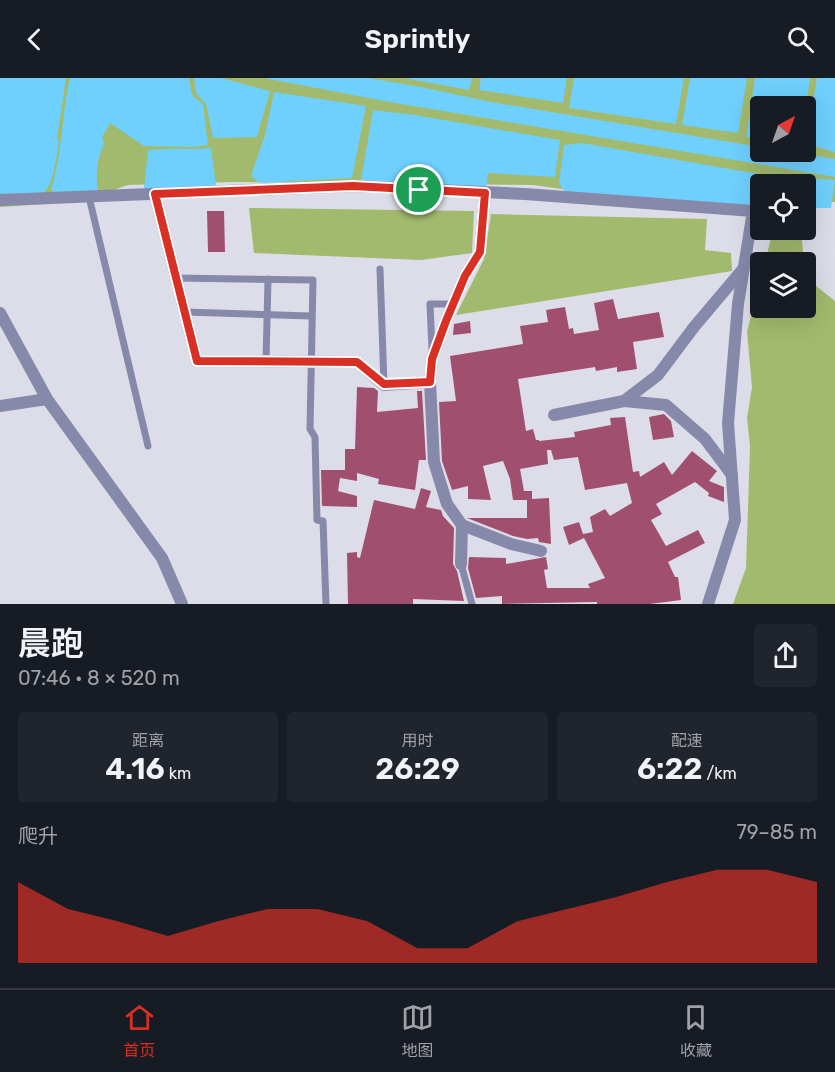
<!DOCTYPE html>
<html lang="zh">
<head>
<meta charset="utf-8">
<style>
	:root { --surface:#171b24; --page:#20242c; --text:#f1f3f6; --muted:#9ea1a6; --line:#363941; --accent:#d93025 }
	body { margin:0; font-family:Rubik,"Noto Sans SC",sans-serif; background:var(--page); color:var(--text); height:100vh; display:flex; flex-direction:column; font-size:22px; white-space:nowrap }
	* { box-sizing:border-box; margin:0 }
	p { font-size:20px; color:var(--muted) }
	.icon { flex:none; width:33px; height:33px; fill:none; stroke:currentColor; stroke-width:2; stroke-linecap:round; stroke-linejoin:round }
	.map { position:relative; height:526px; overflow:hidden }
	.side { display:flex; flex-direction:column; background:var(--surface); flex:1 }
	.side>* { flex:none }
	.needle { width:39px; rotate:40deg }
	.fabs { position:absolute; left:750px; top:18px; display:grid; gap:12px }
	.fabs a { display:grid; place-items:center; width:66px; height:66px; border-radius:6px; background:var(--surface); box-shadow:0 6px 24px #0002; font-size:30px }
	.pin { position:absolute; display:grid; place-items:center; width:51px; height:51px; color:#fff; margin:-26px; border:3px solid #fff; border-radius:50%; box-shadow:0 2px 6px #0007 }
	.round { display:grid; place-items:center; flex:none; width:63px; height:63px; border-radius:6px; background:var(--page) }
	.headline { display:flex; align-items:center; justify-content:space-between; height:102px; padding:0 18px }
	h1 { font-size:33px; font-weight:600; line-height:45px }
	.metrics { display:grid; grid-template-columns:repeat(3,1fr); gap:9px; height:102px; padding:6px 18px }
	.metrics div { display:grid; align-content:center; border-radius:6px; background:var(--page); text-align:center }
	.metrics b { font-size:30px; font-weight:600 }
	.metrics small { font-size:16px; font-weight:400 }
	.metrics p { font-size:16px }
	.chart { height:168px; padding:12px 18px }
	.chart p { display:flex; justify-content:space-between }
	.chart svg { width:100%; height:108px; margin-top:6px; fill:var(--accent); opacity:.7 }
	header { display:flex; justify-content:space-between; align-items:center; height:78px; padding:0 18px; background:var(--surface); font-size:27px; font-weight:600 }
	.dock { display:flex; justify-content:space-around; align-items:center; height:84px; border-top:2px solid var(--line); background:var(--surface); font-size:16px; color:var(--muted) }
	.dock a { display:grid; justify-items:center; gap:3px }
	.dock .on { color:var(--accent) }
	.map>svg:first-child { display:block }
	.green { fill:#a2ba6d; fill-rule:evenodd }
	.water { fill:#6fcffd }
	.building { fill:#a0506e }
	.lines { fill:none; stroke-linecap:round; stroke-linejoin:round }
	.lane { stroke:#8789ab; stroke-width:7 }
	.street { stroke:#8789ab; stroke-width:12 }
	.route-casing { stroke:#fff; stroke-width:12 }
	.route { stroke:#d93025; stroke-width:8 }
</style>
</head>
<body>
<header><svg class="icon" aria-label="back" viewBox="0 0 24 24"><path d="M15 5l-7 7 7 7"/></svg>Sprintly<svg class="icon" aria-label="search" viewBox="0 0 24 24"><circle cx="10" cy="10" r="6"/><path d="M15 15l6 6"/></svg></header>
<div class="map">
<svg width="835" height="526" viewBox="0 0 835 526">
	<rect width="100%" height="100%" fill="#dddde9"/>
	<g class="green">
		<path d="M0,0H835V124L806,122V106H760V123L726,134L533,107L234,104L128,107L80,124L0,129ZM760,28H806V74H760Z"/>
		<path d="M249,130L474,133L472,175L421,182L254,175Z"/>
		<path d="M491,136L707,141L705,172L731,175L732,193L456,237L484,181Z"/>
		<path d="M773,152H801L804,184H765Z"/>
		<path d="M806,196V200L835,223V526H733L746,490L750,368L747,340L752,309L747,254L760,201V230H806Z"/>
	</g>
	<g class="water">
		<path d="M0,0H66L57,60L59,64C57,75 53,109 44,114C37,118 9,115 0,116Z"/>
		<path d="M70,0H189L192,17L203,26L208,67L194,69L144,68L110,45L102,59L104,66C97,80 95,98 98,113L53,114L51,111C63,75 61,37 70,0Z"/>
		<path d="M194,0H221L270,13L257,59L213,60L206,26L196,15Z"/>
		<path d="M264,0H368L421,9L491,24L760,69V74H791L835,81V99L384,23Z"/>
		<path d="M404,0H472L469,12Z"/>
		<path d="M481,0H567L563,25L479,12Z"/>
		<path d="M574,0H684L676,46L569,30Z"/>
		<path d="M690,0H747L738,55L682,47Z"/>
		<path d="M755,0H810L806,29L760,28V61L746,59Z"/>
		<path d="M817,0H835V74L806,66Z"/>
		<path d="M274,14L366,28L352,100L260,105L251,98L265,57Z"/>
		<path d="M373,32L415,37L560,62L555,99L488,95L486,110L361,102Z"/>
		<path d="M582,65L764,97L756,128L565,114L559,105L564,67Z"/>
		<path d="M211,70L216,108L147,113L144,110L148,72C169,70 189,72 211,70Z"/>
		<path d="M767,97L835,102L831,130H806V106H766Z"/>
	</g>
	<g class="building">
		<path d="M207,133H224L225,174H208Z"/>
		<path d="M613,221L618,241L659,234L664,259L633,264L637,291L617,294V289L596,293L595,289L518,301L526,353L533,351L536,362H539V363L575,359L574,354L611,347L610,340L625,339L633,394L639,393L640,399L664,384L672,397L692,373L717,393L709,403L724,409V424L708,418L709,415L695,404L656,426L662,436L651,442L666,468L698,452L705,465L668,484L675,499H678L681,522L650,526H597V524L502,526V518L476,520L468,490L469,479L506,480V486L546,479L548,491L544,492L547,510H590L588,506L605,500L584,460L569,467L563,449L579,444L583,456L593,454L590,439L605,431L610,438L632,425L627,405L585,412L578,379L554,382L551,372H547L548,386L520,391L524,413H532V421L549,420L551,466L539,464L538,460L527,461L513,458L467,440H527V422H513L510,401L503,383L483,388L491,422L468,421V408L452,412L442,383L439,324L456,323L450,278L523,266L520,248L548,244L546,232L565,229L569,251L573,250L574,256L599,252L594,225Z"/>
		<path d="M470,243L471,255L453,257L454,246Z"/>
		<path d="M357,309L374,310L378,313L377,334L418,330L417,313H422L426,382H419L415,412L378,406L379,401L357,395V403L340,400L338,413L357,418V429L322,428L321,392H345V371H355Z"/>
		<path d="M664,336L671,343L674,359L653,362L649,339Z"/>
		<path d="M421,410L431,413L426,429L441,432L443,438L454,450L453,486L457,493L464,523L413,521V526H348L347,475L357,474V479L360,480L374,422L415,431Z"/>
	</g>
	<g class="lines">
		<g class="lane">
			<path d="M89,119L148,368"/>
			<path d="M380,191L384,307"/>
			<path d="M176,200L313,202L310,351L315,359L317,442L323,443L326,526"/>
			<path d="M185,234L311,238"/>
			<path d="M432,272L430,226H453"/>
			<path d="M266,283L268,201"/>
			<path d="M461,486L472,526"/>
		</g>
		<g class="street">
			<path d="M155,116L197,283L357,284L384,307L430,304L432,281L446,243L465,198L480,174L485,115"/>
			<path d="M0,122L353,108L525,116L753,133L738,226L728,345L735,442L708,526"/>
			<path d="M0,235L47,321L162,480L182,526"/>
			<path d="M430,304L434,384L447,426L462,447L511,466L541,473"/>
			<path d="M0,328L47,321"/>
			<path d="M554,337L624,323"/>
			<path d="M732,397L705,361L666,327L624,323L658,297L694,249L743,191"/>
			<path d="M461,486L462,447"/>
		</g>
	</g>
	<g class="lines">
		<g class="route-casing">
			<path id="route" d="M353,108L485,115L480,174L465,198L446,243L432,281L430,304L384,306L357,284L197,283L155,116Z"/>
		</g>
		<use href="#route" class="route"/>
	</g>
</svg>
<div class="fabs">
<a><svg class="needle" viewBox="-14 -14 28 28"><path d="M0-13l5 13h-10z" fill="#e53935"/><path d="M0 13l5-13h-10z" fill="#9ea1a6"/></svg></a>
<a><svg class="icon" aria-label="locate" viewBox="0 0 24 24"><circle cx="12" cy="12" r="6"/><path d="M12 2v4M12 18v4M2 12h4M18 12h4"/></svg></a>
<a><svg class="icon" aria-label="layers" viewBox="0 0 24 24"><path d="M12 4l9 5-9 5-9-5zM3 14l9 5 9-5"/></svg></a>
</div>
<div class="pin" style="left:419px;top:112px;background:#1e9e55"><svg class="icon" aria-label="arrive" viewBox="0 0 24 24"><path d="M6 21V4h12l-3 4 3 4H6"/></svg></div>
</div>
<section class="side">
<div class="headline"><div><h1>晨跑</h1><p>07:46 · 8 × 520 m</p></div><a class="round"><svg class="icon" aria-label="share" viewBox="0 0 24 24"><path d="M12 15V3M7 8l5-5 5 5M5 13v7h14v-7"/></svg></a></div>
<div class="metrics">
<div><p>距离</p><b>4.16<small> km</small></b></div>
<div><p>用时</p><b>26:29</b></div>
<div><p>配速</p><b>6:22<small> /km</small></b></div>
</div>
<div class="chart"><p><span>爬升</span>79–85 m</p>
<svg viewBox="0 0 160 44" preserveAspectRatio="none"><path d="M0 44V11L10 22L20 27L30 33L40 27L50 22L60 22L70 27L80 38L90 38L100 27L110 22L120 17L130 11L140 6L150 6L160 11V44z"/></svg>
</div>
</section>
<nav class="dock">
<a class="on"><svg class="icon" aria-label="home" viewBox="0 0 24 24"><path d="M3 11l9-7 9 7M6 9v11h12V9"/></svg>首页</a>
<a><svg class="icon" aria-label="map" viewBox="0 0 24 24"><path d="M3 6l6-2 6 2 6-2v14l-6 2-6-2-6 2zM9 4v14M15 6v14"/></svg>地图</a>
<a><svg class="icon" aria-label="saved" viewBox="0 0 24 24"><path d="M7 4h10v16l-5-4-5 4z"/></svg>收藏</a>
</nav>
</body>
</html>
